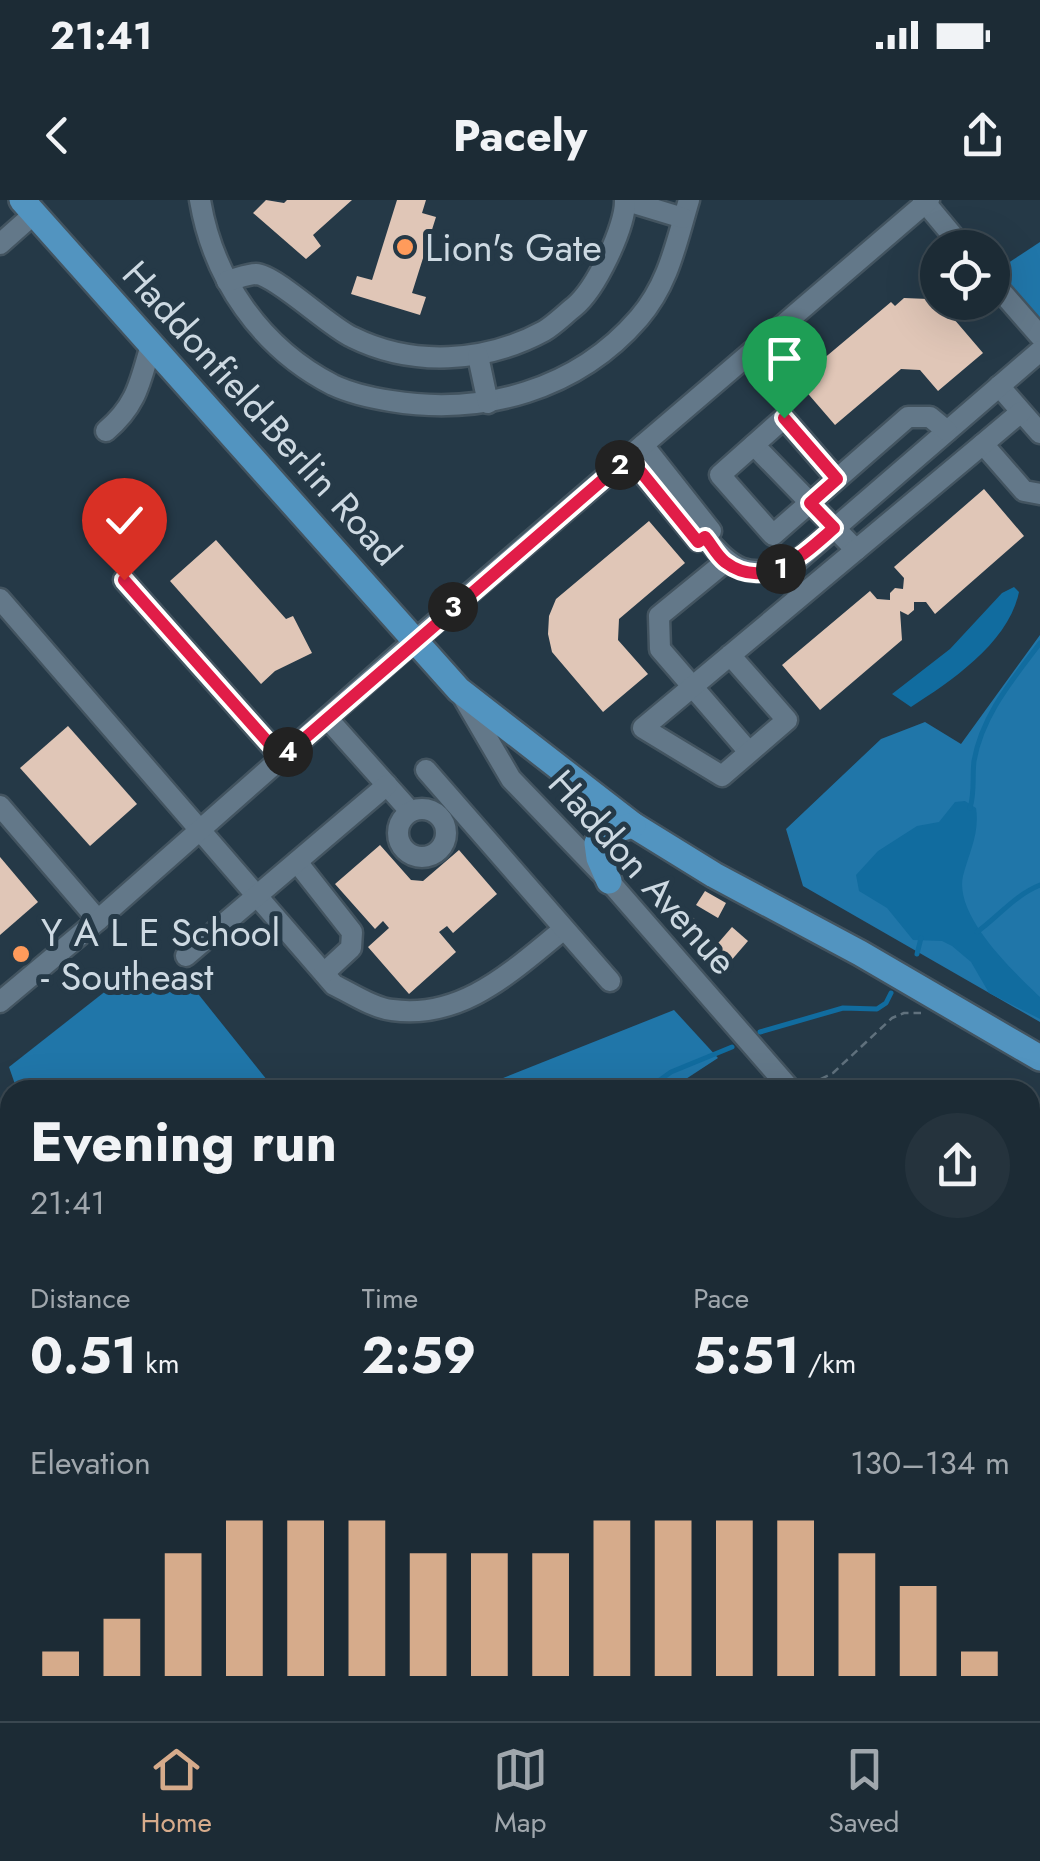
<!DOCTYPE html>
<html lang="en">
<head>
<meta charset="utf-8">
<style>
	:root { --surface:#1c2b35; --page:#25333d; --text:#f1f3f6; --muted:#a0a7ad; --line:#3a4750; --accent:#d6ab8b }
	body { margin:0; font-family:Jost,sans-serif; background:var(--page); color:var(--text); height:100vh; display:flex; flex-direction:column; font-size:38px; white-space:nowrap }
	* { box-sizing:border-box; margin:0 }
	p { font-size:32px; color:var(--muted) }
	.icon { flex:none; width:55px; height:55px; fill:none; stroke:currentColor; stroke-width:2; stroke-linecap:round; stroke-linejoin:round }
	.map { position:relative; flex:1; overflow:hidden }
	.side { position:absolute; left:0px; top:880px; width:1040px; height:642px; display:flex; flex-direction:column; background:var(--surface); border-radius:30px 30px 0 0; box-shadow:0 10px 40px #0002,0 0 0 2px var(--line) }
	.side>* { flex:none }
	.buttons { position:absolute; left:920px; top:30px; display:grid; gap:20px }
	.buttons a { display:grid; place-items:center; width:90px; height:90px; border-radius:50%; background:var(--surface); box-shadow:0 10px 40px #0002,0 0 0 2px var(--line); font-size:50px }
	.pin { position:absolute; display:grid; place-items:center; width:85px; height:85px; color:#fff; margin:-102px -42px; border-radius:50% 50% 50% 0; rotate:-45deg; box-shadow:0 0 10px #0007 }
	.pin .icon { rotate:45deg }
	.km { position:absolute; width:50px; height:50px; margin:-25px; border-radius:50%; background:#222; color:#fff; font-size:28px; line-height:50px; text-align:center }
	.round { display:grid; place-items:center; flex:none; width:105px; height:105px; border-radius:52px; background:var(--page) }
	.head { display:flex; align-items:center; justify-content:space-between; height:170px; padding:0 30px }
	h1 { font-size:55px; font-weight:700; line-height:75px }
	.metrics { display:grid; grid-template-columns:repeat(3,1fr); gap:15px; height:170px; padding:10px 30px }
	.metrics div { display:grid; align-content:center }
	.metrics b { font-size:50px; font-weight:700 }
	.metrics small { font-size:28px; font-weight:400 }
	.metrics p { font-size:28px }
	.chart { height:280px; padding:20px 30px }
	.chart p { display:flex; justify-content:space-between }
	.chart svg { width:100%; height:180px; margin-top:10px; stroke:var(--accent); stroke-width:6 }
	.status { display:flex; justify-content:space-between; align-items:center; height:70px; padding:0 50px; background:var(--surface); direction:ltr }
	.status svg { height:28px; fill:currentColor }
	header { display:flex; justify-content:space-between; align-items:center; height:130px; padding:0 30px; background:var(--surface); font-size:45px; font-weight:700 }
	.menu { display:flex; justify-content:space-around; align-items:center; height:140px; border-top:2px solid var(--line); background:var(--surface); font-size:28px; color:var(--muted) }
	.menu a { display:grid; justify-items:center; gap:5px }
	.menu .selected { color:var(--accent) }
	.map>svg:first-child { display:block }
	.green { fill:#144869 }
	.forest { fill:#2076a9 }
	.water { fill:#116c9f }
	.lines { fill:none; stroke-linecap:round; stroke-linejoin:round }
	.stream { stroke:#116c9f; stroke-width:5 }
	.building { fill:#e0c6b7 }
	.minor-casing { stroke:#435460; stroke-width:25 }
	.major-casing { stroke:#435460; stroke-width:30 }
	.path { stroke:#60717d; stroke-width:2.5; stroke-dasharray:8 5; stroke-linecap:butt }
	.minor { stroke:#637889; stroke-width:20 }
	.major { stroke:#5294c0; stroke-width:25 }
	.route-casing { stroke:#fff; stroke-width:20 }
	.route { stroke:#e11d48; stroke-width:12 }
	.poi-dot { fill:#ff9b5b; stroke:#253947; stroke-width:4 }
	.labels { text-anchor:middle; dominant-baseline:central; stroke-width:10; stroke-linejoin:round; paint-order:stroke }
	.poi-label { font-size:38px; fill:#cdd9e2; stroke:#253947; text-anchor:start }
	.street-label { font-size:38px; fill:#cdd9e2; stroke:#253947 }
</style>
</head>
<body>
<div class="status"><b>21:41</b><svg viewBox="0 0 49 12"><path d="M0 12V9h3v3zM5 12V6h3v6zM10 12V3h3v9zM15 12V0h3v12zM26 1h20v11H26zM47 4h2v5h-2z"/></svg></div>
<header><svg class="icon" aria-label="back" viewBox="0 0 24 24"><path d="M15 5l-7 7 7 7"/></svg>Pacely<svg class="icon" aria-label="share" viewBox="0 0 24 24"><path d="M12 15V3M7 8l5-5 5 5M5 13v7h14v-7"/></svg></header>
<div class="map">
<svg width="1040" height="1521" viewBox="0 0 1040 1521">
	<rect width="100%" height="100%" fill="#253947"/>
	<path class="green" d="M10,1189V1306L0,1288V1196Z"/>
	<g class="forest">
		<path d="M1040,42V129L993,73Z"/>
		<path d="M1040,435V822L803,686L786,629L881,539L925,522L961,544Z"/>
		<path d="M135,768L195,790L275,890H17L9,867Z"/>
		<path d="M674,810L718,858L669,890H473Z"/>
		<path d="M0,1288L10,1306V1512L126,1513L125,1521H0Z"/>
	</g>
	<g class="water">
		<path d="M1014,387L1019,392C1009,442 952,481 911,507L892,494L950,449L1002,393Z"/>
		<path d="M965,601L976,608C980,633 969,653 963,676C954,716 1014,772 1040,797V819L989,793L971,762L952,746L942,741L913,740L887,708L859,691L856,675L878,651L917,626L939,622L955,602Z"/>
	</g>
	<g class="lines">
		<g class="stream">
			<path d="M970,608C975,592 972,577 974,561C982,515 1013,479 1040,443"/>
			<path d="M977,732C999,716 1015,695 1040,685"/>
			<path d="M917,754L921,738"/>
			<path d="M760,832L843,808L877,809L886,803L891,793"/>
			<path d="M646,890L671,872L732,847"/>
			<path d="M0,1222L10,1219"/>
		</g>
	</g>
	<g class="building">
		<path d="M266,0L284,3L287,0H352L313,35L321,46L306,59L253,13Z"/>
		<path d="M397,0H426L422,13L436,17L412,93L426,97L420,115L351,94L357,76L372,80Z"/>
		<path d="M904,98L928,99L937,110L942,105L983,153L938,191L920,170L901,169L835,225L797,181L891,102L895,106Z"/>
		<path d="M984,289L1024,336L935,414L926,402H914V410L908,415L900,411L902,440L820,510L782,465L870,391L877,399L890,400V393L895,388L903,389L904,378L894,367Z"/>
		<path d="M649,321L685,363L619,419L618,440L648,474L603,512L552,452L548,434L549,416L556,399Z"/>
		<path d="M216,340L286,419L293,416L312,453L275,471L261,484L170,381Z"/>
		<path d="M68,526L137,604L90,646L20,568Z"/>
		<path d="M380,645L411,680L423,681L459,650L497,694L453,733L447,726L439,732L456,752L409,794L368,747L389,728L383,721L375,729L335,684Z"/>
		<path d="M0,657L38,702L0,735Z"/>
		<path d="M705,691L726,703L718,718L696,705Z"/>
		<path d="M685,709L702,727L690,739L673,721Z"/>
		<path d="M732,727L748,741L723,770L707,756Z"/>
	</g>
	<g class="lines">
		<g class="minor-casing">
			<g id="minor">
				<path d="M200,0C213,79 261,148 333,185C350,193 372,198 391,201C483,216 577,190 639,118C669,83 676,43 689,0"/>
				<path d="M923,0L963,48"/>
				<path d="M627,1L683,18"/>
				<path d="M0,44L35,13"/>
				<path d="M227,81C236,79 247,74 256,74C276,75 328,126 352,137C412,167 485,163 544,131C554,125 564,115 574,107C596,89 626,26 625,0"/>
				<path d="M992,81L1040,136"/>
				<path d="M478,156L488,203"/>
				<path d="M999,186L1040,233"/>
				<path d="M106,231C137,205 140,182 151,145"/>
				<path d="M983,244L1024,291L1040,294"/>
				<path d="M643,245L711,331L705,337"/>
				<path d="M754,245L856,350"/>
				<path d="M629,257L698,341L705,337C733,371 746,377 790,367L1040,151"/>
				<path d="M837,279L784,218L720,275L773,335C818,296 863,256 908,217H930L947,231"/>
				<path d="M725,362L659,416L660,449L749,552"/>
				<path d="M124,380L282,558"/>
				<path d="M0,399L334,785C351,793 373,808 392,810C463,820 513,770 564,729"/>
				<path d="M730,455L787,520L722,576L643,528L983,244L1021,212"/>
				<path d="M463,497L511,579L609,681L791,890"/>
				<path d="M327,518L410,611"/>
				<path d="M426,570L610,781"/>
				<path d="M0,606L98,720"/>
				<circle cx="422" cy="633" r="24"/>
				<path d="M297,662L352,732L351,748L324,773"/>
				<path d="M186,756L387,585"/>
				<path d="M0,802L98,720L414,441L929,0"/>
				<path d="M1030,959L1040,953"/>
				<path d="M1030,1001L1040,998"/>
				<path d="M1030,1167L1040,1179"/>
				<path d="M1030,1461L1040,1473"/>
				<path d="M581,1512L588,1521"/>
				<path d="M829,1512L836,1521"/>
				<path d="M250,1521V1512"/>
				<path d="M450,1521L453,1512"/>
			</g>
		</g>
		<g class="major-casing">
			<g id="major">
				<path d="M22,0L459,490L633,625L714,675L860,753L1040,858"/>
				<path d="M609,681L599,658L597,643L605,633L633,625"/>
			</g>
		</g>
		<path class="path" d="M809,885L833,873L892,818L904,813H921"/>
		<use href="#minor" class="minor"/>
		<use href="#major" class="major"/>
	</g>
	<g class="lines">
		<g class="route-casing">
			<path id="route" d="M124,380L282,558L629,257L698,342L705,337C711,344 717,356 725,362C766,393 805,353 834,328L810,303L837,279L784,218"/>
		</g>
		<use href="#route" class="route"/>
	</g>
	<g class="poi-dot">
		<circle cx="405" cy="47" r="10"/>
		<circle cx="21" cy="754" r="10"/>
	</g>
	<g class="labels">
		<g class="poi-label">
			<text x="425" y="47">Lion's Gate</text>
			<text x="41" y="732">Y A L E School<tspan x="41" dy="44">- Southeast</tspan></text>
		</g>
		<g class="street-label">
			<text transform="translate(262 213) rotate(48)">Haddonfield-Berlin Road</text>
			<text transform="translate(643 672) rotate(48)">Haddon Avenue</text>
		</g>
	</g>
</svg>
<div class="buttons">
<a><svg class="icon" aria-label="locate" viewBox="0 0 24 24"><circle cx="12" cy="12" r="6"/><path d="M12 2v4M12 18v4M2 12h4M18 12h4"/></svg></a>
</div>
<div class="pin" style="left:784px;top:218px;background:#1e9e55"><svg class="icon" aria-label="arrive" viewBox="0 0 24 24"><path d="M6 21V4h12l-3 4 3 4H6"/></svg></div>
<div class="pin" style="left:124px;top:380px;background:#d93025"><svg class="icon" aria-label="check" viewBox="0 0 24 24"><path d="M5 12l5 5 9-10"/></svg></div>
<b class="km" style="left:781px;top:369px">1</b>
<b class="km" style="left:620px;top:265px">2</b>
<b class="km" style="left:453px;top:407px">3</b>
<b class="km" style="left:288px;top:552px">4</b>
<section class="side">
<div class="head"><div><h1>Evening run</h1><p>21:41</p></div><a class="round"><svg class="icon" aria-label="share" viewBox="0 0 24 24"><path d="M12 15V3M7 8l5-5 5 5M5 13v7h14v-7"/></svg></a></div>
<div class="metrics">
<div><p>Distance</p><b>0.51<small> km</small></b></div>
<div><p>Time</p><b>2:59</b></div>
<div><p>Pace</p><b>5:51<small> /km</small></b></div>
</div>
<div class="chart"><p><span>Elevation</span>130–134 m</p>
<svg viewBox="0 0 160 44" preserveAspectRatio="none"><path d="M5 44V38M15 44V30M25 44V14M35 44V6M45 44V6M55 44V6M65 44V14M75 44V14M85 44V14M95 44V6M105 44V6M115 44V6M125 44V6M135 44V14M145 44V22M155 44V38"/></svg>
</div>
</section>
</div>
<nav class="menu">
<a class="selected"><svg class="icon" aria-label="home" viewBox="0 0 24 24"><path d="M3 11l9-7 9 7M6 9v11h12V9"/></svg>Home</a>
<a><svg class="icon" aria-label="map" viewBox="0 0 24 24"><path d="M3 6l6-2 6 2 6-2v14l-6 2-6-2-6 2zM9 4v14M15 6v14"/></svg>Map</a>
<a><svg class="icon" aria-label="saved" viewBox="0 0 24 24"><path d="M7 4h10v16l-5-4-5 4z"/></svg>Saved</a>
</nav>
</body>
</html>
